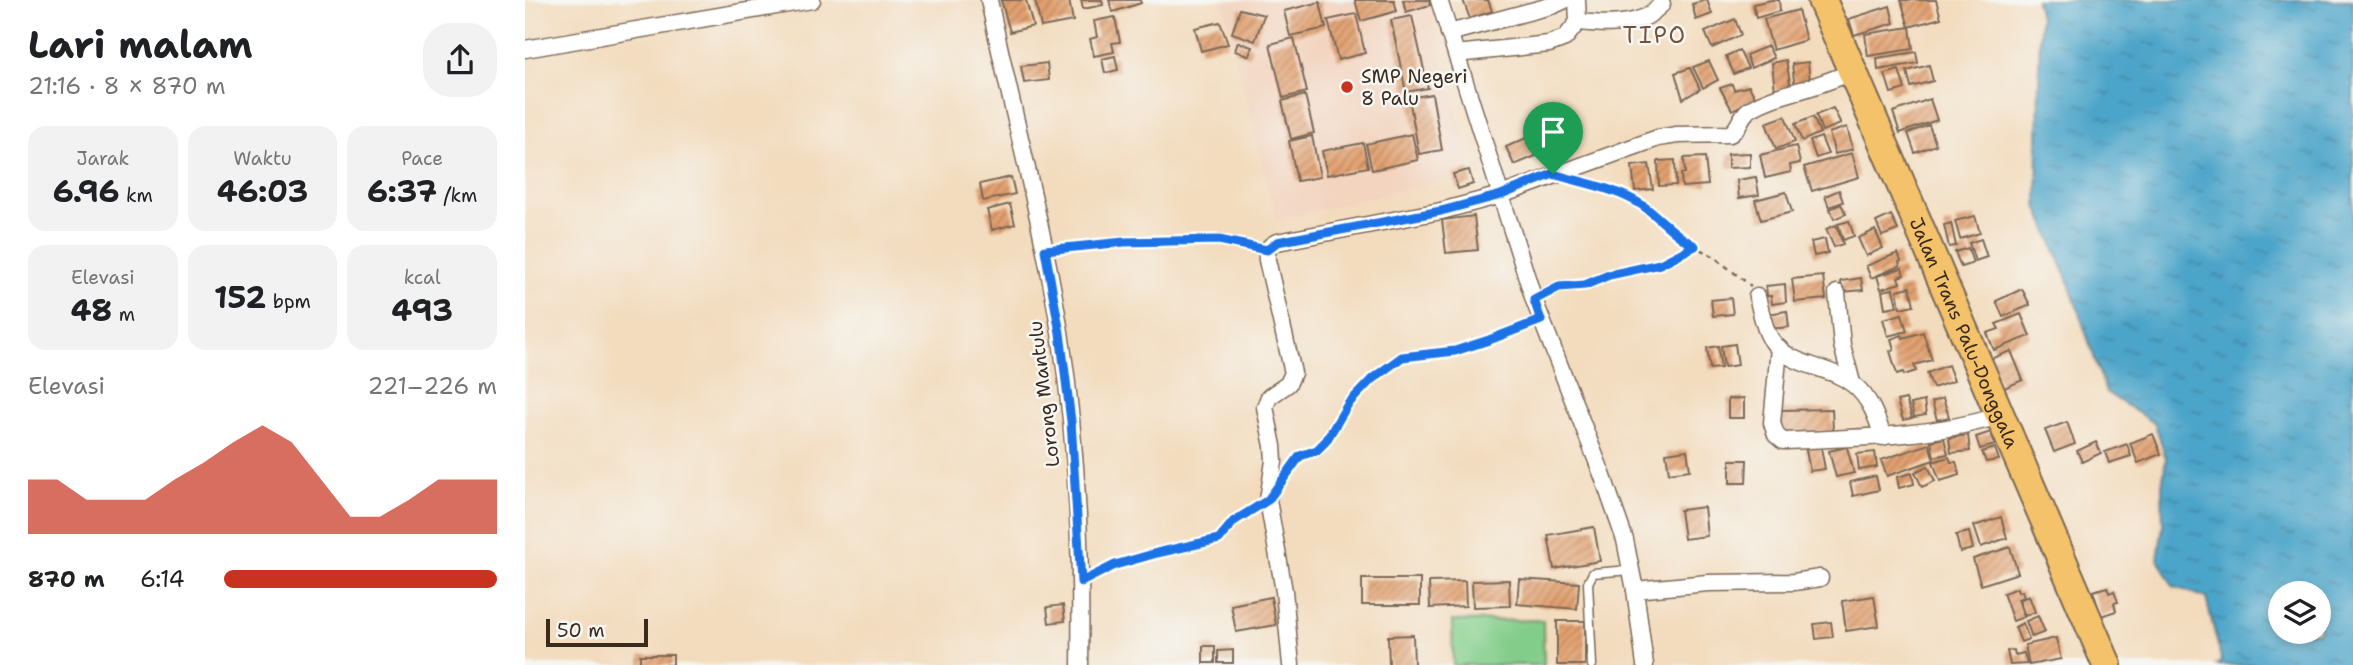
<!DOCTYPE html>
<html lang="id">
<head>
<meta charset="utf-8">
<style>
	:root { --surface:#fff; --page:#f2f2f2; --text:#202124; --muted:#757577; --accent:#c8321e }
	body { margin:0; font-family:"Shantell Sans",sans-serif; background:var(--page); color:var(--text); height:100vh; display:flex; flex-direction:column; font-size:26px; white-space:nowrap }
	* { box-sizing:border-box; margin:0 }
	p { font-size:23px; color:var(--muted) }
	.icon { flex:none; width:38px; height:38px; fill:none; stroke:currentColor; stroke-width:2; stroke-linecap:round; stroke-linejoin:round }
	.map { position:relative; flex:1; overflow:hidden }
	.details { display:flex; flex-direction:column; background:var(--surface); width:525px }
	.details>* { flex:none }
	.controls { position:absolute; left:1743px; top:581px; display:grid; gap:14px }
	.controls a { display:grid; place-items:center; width:63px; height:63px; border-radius:50%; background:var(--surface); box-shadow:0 4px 10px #0003; font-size:35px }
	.scale { position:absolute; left:21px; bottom:18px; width:102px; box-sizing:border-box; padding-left:7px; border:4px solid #3b2a1e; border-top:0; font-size:19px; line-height:24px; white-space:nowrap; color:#3b2a1e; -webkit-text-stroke:5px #f6f6f2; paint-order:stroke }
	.pin { position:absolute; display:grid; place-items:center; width:60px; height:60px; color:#fff; margin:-72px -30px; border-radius:50% 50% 50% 0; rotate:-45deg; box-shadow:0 0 7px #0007 }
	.pin .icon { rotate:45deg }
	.round { display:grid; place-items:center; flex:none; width:74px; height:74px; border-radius:28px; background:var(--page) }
	.headline { display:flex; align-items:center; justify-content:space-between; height:119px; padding:0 28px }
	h1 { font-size:38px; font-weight:700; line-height:52px }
	.figures { display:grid; grid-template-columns:repeat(3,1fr); gap:10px; height:119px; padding:7px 28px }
	.figures div { display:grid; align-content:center; border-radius:18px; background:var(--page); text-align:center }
	.figures b { font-size:30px; font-weight:700 }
	.figures small { font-size:19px; font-weight:400 }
	.figures p { font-size:19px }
	.chart { height:196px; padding:14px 28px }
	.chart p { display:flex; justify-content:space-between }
	.chart svg { width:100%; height:126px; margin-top:7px; fill:var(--accent); opacity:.7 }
	ul { padding:0 28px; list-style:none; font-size:23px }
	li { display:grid; grid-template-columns:112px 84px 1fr; align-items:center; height:52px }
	li i { height:18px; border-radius:9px; background:var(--accent) }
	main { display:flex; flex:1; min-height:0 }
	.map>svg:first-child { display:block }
	.built { fill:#f3d4bf }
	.grass { fill:#83cd8a; stroke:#5f7c54; stroke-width:2 }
	.water { fill:url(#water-ripples); stroke:#446774; stroke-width:2; fill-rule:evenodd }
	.building { fill:url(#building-hatch) }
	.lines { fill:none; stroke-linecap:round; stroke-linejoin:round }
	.lane-casing { stroke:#7b6856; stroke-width:11 }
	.street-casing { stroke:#7b6856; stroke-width:19 }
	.highway-casing { stroke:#7b6856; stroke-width:32 }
	.path { stroke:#7b6856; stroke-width:2.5; stroke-dasharray:5 5; stroke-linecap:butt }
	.lane { stroke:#fff; stroke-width:8 }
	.street { stroke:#fff; stroke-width:16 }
	.highway { stroke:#f3c26a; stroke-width:28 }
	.route-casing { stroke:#fff; stroke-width:14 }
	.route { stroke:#1a73e8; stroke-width:9 }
	.poi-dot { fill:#c8321e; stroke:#f6f6f2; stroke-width:2.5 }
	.labels { text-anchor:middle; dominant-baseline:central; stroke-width:5; stroke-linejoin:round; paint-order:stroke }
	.poi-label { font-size:19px; fill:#3b2a1e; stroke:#f6f6f2; text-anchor:start }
	.street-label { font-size:19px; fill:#3b2a1e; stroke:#f6f6f2 }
	.quarter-label { font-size:23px; letter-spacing:2px; fill:#75533a; stroke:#f6f6f2 }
</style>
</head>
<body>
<main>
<section class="details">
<div class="headline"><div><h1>Lari malam</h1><p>21:16 · 8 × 870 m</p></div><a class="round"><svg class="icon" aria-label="share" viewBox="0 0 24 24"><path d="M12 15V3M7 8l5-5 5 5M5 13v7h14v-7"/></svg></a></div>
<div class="figures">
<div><p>Jarak</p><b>6.96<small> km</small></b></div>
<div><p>Waktu</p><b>46:03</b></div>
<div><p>Pace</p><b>6:37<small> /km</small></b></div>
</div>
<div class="figures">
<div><p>Elevasi</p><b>48<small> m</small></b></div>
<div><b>152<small> bpm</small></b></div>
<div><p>kcal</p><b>493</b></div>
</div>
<div class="chart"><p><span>Elevasi</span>221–226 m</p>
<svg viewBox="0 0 160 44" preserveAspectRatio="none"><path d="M0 44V25L10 25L20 32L30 32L40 32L50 25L60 19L70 12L80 6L90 12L100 25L110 38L120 38L130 32L140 25L150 25L160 25V44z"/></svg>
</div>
<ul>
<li><b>870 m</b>6:14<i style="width:100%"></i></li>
</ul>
</section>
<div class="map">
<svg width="1828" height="665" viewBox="0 0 1828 665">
	<defs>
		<pattern id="water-ripples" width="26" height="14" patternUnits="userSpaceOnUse" patternTransform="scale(1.75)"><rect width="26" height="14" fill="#4ca4c9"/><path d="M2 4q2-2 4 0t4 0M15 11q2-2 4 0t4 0" fill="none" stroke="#4086a3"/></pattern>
		<pattern id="building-hatch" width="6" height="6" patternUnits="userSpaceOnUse" patternTransform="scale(1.75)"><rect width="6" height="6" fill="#e2a06f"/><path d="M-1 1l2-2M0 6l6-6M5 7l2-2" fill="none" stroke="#b8835b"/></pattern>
	</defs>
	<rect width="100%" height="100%" fill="#f6f6f2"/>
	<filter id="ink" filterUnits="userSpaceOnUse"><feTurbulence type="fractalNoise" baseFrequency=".0143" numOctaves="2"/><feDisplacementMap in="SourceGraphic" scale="14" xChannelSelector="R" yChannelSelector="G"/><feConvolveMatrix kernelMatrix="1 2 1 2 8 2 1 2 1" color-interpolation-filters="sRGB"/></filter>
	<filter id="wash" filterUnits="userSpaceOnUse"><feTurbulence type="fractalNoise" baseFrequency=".00686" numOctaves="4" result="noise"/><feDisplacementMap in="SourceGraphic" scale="28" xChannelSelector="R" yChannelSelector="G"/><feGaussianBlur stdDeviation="1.57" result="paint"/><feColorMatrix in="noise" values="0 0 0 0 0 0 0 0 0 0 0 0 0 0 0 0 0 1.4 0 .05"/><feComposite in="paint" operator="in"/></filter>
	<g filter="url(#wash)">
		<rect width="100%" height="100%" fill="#f3dcbe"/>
		<path class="built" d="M697,0H904L947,173L751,221Z"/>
		<path class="grass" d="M1018,620L1019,665H928L927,621Z"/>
		<path class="water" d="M1511,0H1828V665H1692L1697,662L1681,598L1648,586L1633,559L1638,524L1637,486L1641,458L1630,424L1581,392L1544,283L1512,206L1515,17ZM1755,593H1794V632H1755Z"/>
		<g id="blocks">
			<g class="building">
				<path d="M476,0H501L508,26L485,32Z"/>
				<path d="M510,0H544L548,21L516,27Z"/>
				<path d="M556,0H577L578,5L558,9Z"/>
				<path d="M584,0H615L616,3L588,12Z"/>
				<path d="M830,0H869L872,11L836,21Z"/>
				<path d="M878,0H904L905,5L881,12Z"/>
				<path d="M938,0H963L967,11L945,19Z"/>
				<path d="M1182,0L1187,14L1171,20L1167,4Z"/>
				<path d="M1246,0H1254L1255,11L1231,18L1228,4Z"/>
				<path d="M1376,0H1411L1416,18L1384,27Z"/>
				<path d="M795,2L801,28L765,36L759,11Z"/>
				<path d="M1365,6L1369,23L1329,35L1324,19Z"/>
				<path d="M715,9L739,15L730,41L707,33Z"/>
				<path d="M1273,10L1281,40L1248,50L1239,19Z"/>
				<path d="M831,14L840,53L813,60L803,20Z"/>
				<path d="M887,16L903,88L881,92L866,20Z"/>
				<path d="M590,17L595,42L587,43L589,52L569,56L565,39L572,37L569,21Z"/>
				<path d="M1210,19L1216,35L1187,48L1180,32Z"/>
				<path d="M695,22L703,44L676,51L670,28Z"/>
				<path d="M1385,27L1388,49L1343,56L1340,34Z"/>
				<path d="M769,38L782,92L758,98L745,44Z"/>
				<path d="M713,42L727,47L724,56L710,51Z"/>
				<path d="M1243,46L1249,58L1226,68L1221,55Z"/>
				<path d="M1214,50L1223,68L1209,74L1201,56Z"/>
				<path d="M1391,52L1393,63L1353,70L1352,58Z"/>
				<path d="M590,56L593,70L580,73L577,59Z"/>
				<path d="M1261,60L1266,88L1250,91L1247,63Z"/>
				<path d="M1184,61L1193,80L1178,88L1168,67Z"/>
				<path d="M1283,62L1285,83L1270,88L1267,64Z"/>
				<path d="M522,63L524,80L499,83L496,66Z"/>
				<path d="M1404,65L1408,81L1386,87L1382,71Z"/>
				<path d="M1165,68L1175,89L1158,99L1150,73Z"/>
				<path d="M1374,70L1380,89L1366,93L1360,74Z"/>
				<path d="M1207,84L1209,90L1224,86L1231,99L1207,110L1195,88Z"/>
				<path d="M907,94L917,150L894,154L884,98Z"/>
				<path d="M780,95L789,133L766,139L757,101Z"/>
				<path d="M1405,99L1412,120L1375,133L1368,112Z"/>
				<path d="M1308,108L1316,124L1297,131L1291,115Z"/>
				<path d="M1260,116L1270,142L1251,149L1241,123Z"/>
				<path d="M1288,117L1295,133L1277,141L1270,124Z"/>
				<path d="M1404,125L1411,145L1390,153L1383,133Z"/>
				<path d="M1322,127L1328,149L1310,154L1304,133Z"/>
				<path d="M887,134L893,160L847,170L841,144Z"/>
				<path d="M787,136L795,177L772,181L764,141Z"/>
				<path d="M1003,137L1011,156L989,165L981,147Z"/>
				<path d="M1296,137L1303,154L1291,158L1285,141Z"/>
				<path d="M838,143L843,167L802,175L797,151Z"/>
				<path d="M1271,146L1275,163L1265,165L1266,172L1240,178L1235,155Z"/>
				<path d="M1225,153V167L1203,168V154Z"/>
				<path d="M1327,153L1334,177L1287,191L1279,167Z"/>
				<path d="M1180,157L1183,185L1157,187L1156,174L1160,173L1159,158Z"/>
				<path d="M1150,160L1151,185L1134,186L1133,161Z"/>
				<path d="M1124,164L1128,189L1110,191L1107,166Z"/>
				<path d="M944,170L948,184L933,189L928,174Z"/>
				<path d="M486,177L490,194L458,201L455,184Z"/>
				<path d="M1231,177L1234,195L1214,198L1212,180Z"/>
				<path d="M1314,190L1318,202L1304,207L1300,196Z"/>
				<path d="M1261,192L1267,212L1236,220L1230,200Z"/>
				<path d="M485,204L490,224L467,230L462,210Z"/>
				<path d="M1316,204L1321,214L1309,219L1305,209Z"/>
				<path d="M1366,215L1373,230L1357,236L1351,222Z"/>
				<path d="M949,216L953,250L921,253L917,220Z"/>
				<path d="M1450,216L1455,233L1435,239L1430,221Z"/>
				<path d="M1324,221L1329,236L1318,240L1313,224Z"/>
				<path d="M1426,223L1431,246L1424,247L1419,225Z"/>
				<path d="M1311,225L1318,244L1309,247L1301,229Z"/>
				<path d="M1350,230L1358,248L1341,256L1333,238Z"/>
				<path d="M1300,239L1303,253L1289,256L1286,242Z"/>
				<path d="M1456,239L1462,257L1450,261L1444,243Z"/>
				<path d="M1443,248L1448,263L1436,267L1430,252Z"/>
				<path d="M1373,253L1376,261L1374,262L1375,266L1346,278L1341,266Z"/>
				<path d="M1377,268L1379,275L1373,277L1375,283L1356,289L1352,276Z"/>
				<path d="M1298,276L1301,299L1270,302L1267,279Z"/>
				<path d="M1336,278L1338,290L1317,292L1316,281Z"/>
				<path d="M1260,284L1261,302L1247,304L1246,296H1242L1241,286Z"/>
				<path d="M1385,287L1389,305L1375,308L1372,290Z"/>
				<path d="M1368,289L1372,306L1360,308L1357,291Z"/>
				<path d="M1497,289L1505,305L1478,317L1471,301Z"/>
				<path d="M1206,298L1208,314L1188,316L1186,300Z"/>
				<path d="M1262,311L1264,327L1244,329L1242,314Z"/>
				<path d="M1377,314L1382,331L1363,336L1358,319Z"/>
				<path d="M1496,314L1505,336L1469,350L1462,333L1474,329L1471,324Z"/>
				<path d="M1398,332L1407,360L1389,365L1391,371L1379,375L1378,372L1372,374L1365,351L1369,349L1366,339L1377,335L1378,338Z"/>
				<path d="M1210,344L1213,365L1199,367L1196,346Z"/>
				<path d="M1193,346L1196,368L1185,369L1182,348Z"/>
				<path d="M1486,351L1498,380L1477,389L1465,359Z"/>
				<path d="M1423,365L1429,381L1408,388L1402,373Z"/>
				<path d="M1219,398V418H1203V399Z"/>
				<path d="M1418,398L1424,417L1412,420L1407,402Z"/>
				<path d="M1381,399L1387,418L1378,420L1372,401Z"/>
				<path d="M1399,401L1401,415L1389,417L1386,404Z"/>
				<path d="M1307,409L1308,431L1256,433L1255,410Z"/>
				<path d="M1542,422L1550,444L1529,452L1520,430Z"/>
				<path d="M1466,432L1470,445L1455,449L1451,437Z"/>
				<path d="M1628,434L1636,454L1613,463L1605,443Z"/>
				<path d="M1443,435L1445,451L1426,453L1424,438Z"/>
				<path d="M1419,438L1423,454L1409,457L1406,441Z"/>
				<path d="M1295,442L1300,469L1285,471L1280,445Z"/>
				<path d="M1571,442L1576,453L1557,462L1552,451Z"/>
				<path d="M1404,444L1409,460L1362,476L1356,460Z"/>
				<path d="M1602,444L1606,456L1584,463L1580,452Z"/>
				<path d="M1322,447L1329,473L1311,477L1304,451Z"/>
				<path d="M1470,448L1474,460L1461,462L1457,452Z"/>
				<path d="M1162,450L1165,470L1144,473L1141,453Z"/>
				<path d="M1350,452L1352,467L1334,470L1332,454Z"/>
				<path d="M1424,457L1426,462H1431L1435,475L1415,481L1408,462Z"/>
				<path d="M1205,460H1222L1221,483H1205Z"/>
				<path d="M1403,466L1410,481L1397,487L1390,472Z"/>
				<path d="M1387,473L1389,484L1374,488L1372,477Z"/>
				<path d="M1351,476L1354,490L1328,496L1325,482Z"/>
				<path d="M1179,507L1182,536L1159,539L1155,510Z"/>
				<path d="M1476,517L1482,538L1456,547L1449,526Z"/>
				<path d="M1069,527L1075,561L1029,569L1023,535Z"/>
				<path d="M1444,532L1448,549L1435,552L1431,535Z"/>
				<path d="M1485,547L1493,573L1456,585L1448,559Z"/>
				<rect x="837" y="579" width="58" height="26"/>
				<path d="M994,579L1054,583L1052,609L992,604Z"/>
				<path d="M984,580L985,606L948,607L947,581Z"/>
				<path d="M940,581L941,606L905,608L904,582Z"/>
				<path d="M1582,587L1584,593L1589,591L1593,602L1589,603L1591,611L1576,616L1568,591Z"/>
				<path d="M1492,588L1493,592L1497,591L1499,597L1493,599L1499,617L1488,621L1478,593Z"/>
				<path d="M1349,596L1354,626L1321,631L1317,601Z"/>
				<path d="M1504,596L1510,612L1500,616L1494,600Z"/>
				<path d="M746,597L751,625L711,632L706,605Z"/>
				<path d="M538,605L540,621L524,623L522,607Z"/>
				<path d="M1513,616L1520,632L1507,637L1501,621Z"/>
				<rect x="1032" y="621" width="28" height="44"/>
				<path d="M1306,622L1308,637L1291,639L1289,624Z"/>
				<path d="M1498,623L1504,639L1496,642L1490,627Z"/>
				<path d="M888,635L889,665H864L863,636Z"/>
				<path d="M1531,638L1536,659L1504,665L1500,645Z"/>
				<rect x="678" y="646" width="12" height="17"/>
				<path d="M708,650V663H693V651Z"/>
				<path d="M1489,650L1490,655L1499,653L1502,664L1485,665L1482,651Z"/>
				<rect x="115" y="655" width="33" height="10"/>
			</g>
		</g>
	</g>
	<g filter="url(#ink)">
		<use href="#blocks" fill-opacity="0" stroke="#7b6856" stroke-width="2"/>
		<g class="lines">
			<g class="lane-casing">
				<path id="lane" d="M1067,665L1063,583L1068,573L1106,570"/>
			</g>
			<g class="street-casing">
				<g id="street">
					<path d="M464,0C487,111 517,220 535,332C552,442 557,554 555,665"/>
					<path d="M914,0L1009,300L1077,474L1100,540L1110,590L1120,665"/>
					<path d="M1053,22C1074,24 1098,26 1118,18C1125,16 1131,9 1137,4"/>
					<path d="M924,33L1029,5L1040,0"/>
					<path d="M0,49L287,0"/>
					<path d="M931,54L1024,44L1040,38L1053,22L1052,0"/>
					<path d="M1312,293L1317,345L1327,383"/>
					<path d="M1232,297C1236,310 1238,326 1245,338C1265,369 1304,364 1329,385C1345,398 1352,418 1358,437"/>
					<path d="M1254,348L1247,423L1251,435L1258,441C1331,438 1404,437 1474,416"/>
					<path d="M1110,590L1183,583L1269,582L1295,578"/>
					<path d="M766,665L759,591L743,500L749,461L748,446L740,407L744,397L763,384L768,373L742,260C741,251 743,246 752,242L916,211L976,195L1133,138L1152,135L1205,134C1215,128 1215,115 1225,109C1242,99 1258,95 1276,90C1294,85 1311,78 1328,72"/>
				</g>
			</g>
			<g class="highway-casing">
				<g id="highway">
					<path id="s1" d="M1297,0L1582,665"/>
				</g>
			</g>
			<g class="path">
				<path d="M1055,182L1105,197L1129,214L1159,241L1188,256L1226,286"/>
				<path d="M533,248L599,242L694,240L728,247"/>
				<path d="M1021,293L1034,287L1060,285L1084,275L1134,264L1170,246"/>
				<path d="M763,474L775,456L792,450L801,441L823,404L847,379L877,357L930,351L1003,325"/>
				<path d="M569,576L590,565L632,553L694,539L709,521L729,508"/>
			</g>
			<use href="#lane" class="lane"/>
			<use href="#street" class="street"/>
			<use href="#highway" class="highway"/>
		</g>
	</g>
	<g class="lines" filter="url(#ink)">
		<g class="route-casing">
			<path id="route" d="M1028,174C1058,183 1091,188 1117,205C1136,218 1149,236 1170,246L1135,264L1084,275L1060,285L1034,287L1009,300L1016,320L964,340L930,351L877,357L847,379L823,404L801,441L792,450L775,456L743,500L709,521L694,539L632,553L590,565L556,582L546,421L535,333L520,250L599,242L694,240L742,250L752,242L916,211L976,195Z"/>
		</g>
		<use href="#route" class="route"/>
	</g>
	<circle class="poi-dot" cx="822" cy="87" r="7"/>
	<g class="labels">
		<g class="poi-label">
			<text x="836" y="76">SMP Negeri<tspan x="836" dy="22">8 Palu</tspan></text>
		</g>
		<g class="street-label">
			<text stroke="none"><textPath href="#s1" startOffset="362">Jalan Trans Palu-Donggala</textPath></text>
			<text transform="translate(519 394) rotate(-97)">Lorong Mantulu</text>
		</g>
		<g class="quarter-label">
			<text x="1130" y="35">TIPO</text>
		</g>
	</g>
</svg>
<div class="controls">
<a><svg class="icon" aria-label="layers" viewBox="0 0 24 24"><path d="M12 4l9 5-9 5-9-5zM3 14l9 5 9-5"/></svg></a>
</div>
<div class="scale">50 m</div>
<div class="pin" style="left:1028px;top:174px;background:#1e9e55"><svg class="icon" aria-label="arrive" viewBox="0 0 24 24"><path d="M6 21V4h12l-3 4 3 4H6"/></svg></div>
</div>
</main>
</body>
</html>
